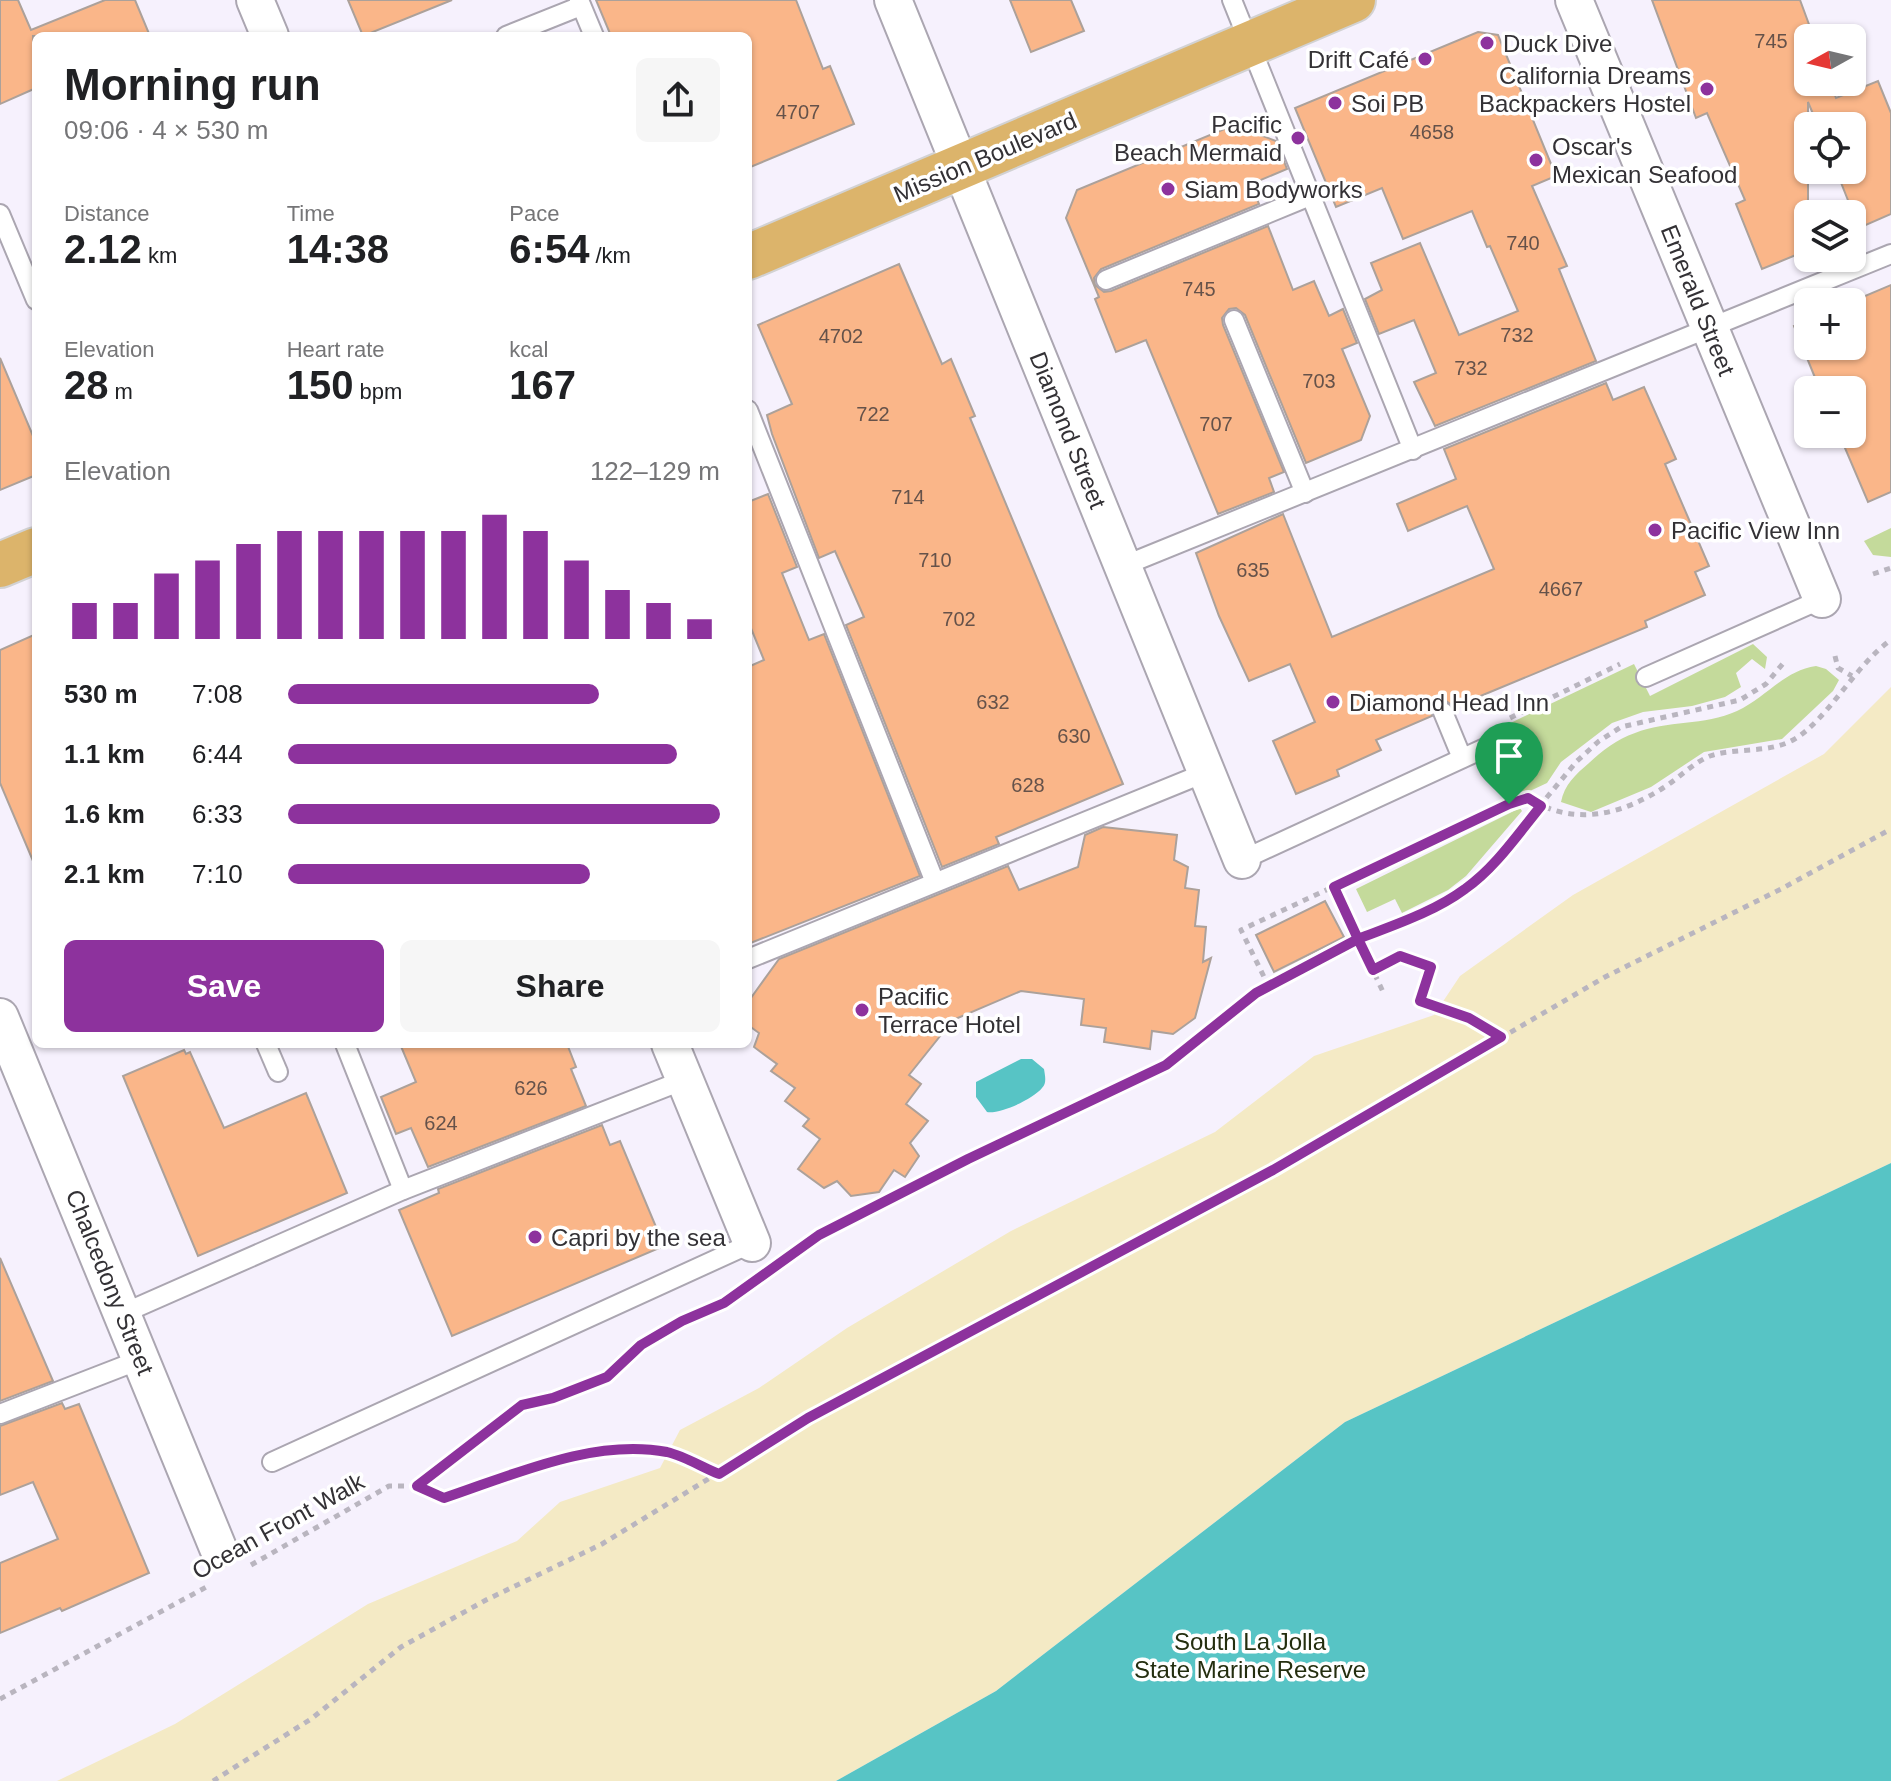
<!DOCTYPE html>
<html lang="en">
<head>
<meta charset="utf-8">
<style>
	:root { --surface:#fff; --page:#f6f6f6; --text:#202124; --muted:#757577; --accent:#8d329d }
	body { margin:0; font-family:Arial,sans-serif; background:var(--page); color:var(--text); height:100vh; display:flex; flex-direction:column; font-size:30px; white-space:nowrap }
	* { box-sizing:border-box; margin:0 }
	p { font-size:26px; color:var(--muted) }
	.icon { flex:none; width:44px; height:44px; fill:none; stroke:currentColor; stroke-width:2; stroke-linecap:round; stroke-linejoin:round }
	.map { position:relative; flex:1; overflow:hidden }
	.details { position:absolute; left:32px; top:32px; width:720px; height:1016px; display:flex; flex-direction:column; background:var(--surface); border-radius:12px; box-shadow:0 2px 6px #0004 }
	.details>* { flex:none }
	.needle { width:52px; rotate:262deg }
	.buttons { position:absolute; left:1794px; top:24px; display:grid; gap:16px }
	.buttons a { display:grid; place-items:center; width:72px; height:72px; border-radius:12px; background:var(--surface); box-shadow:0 2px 6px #0004; font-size:40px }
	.pin { position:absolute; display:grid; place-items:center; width:68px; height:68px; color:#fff; margin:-82px -34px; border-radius:50% 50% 50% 0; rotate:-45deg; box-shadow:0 0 8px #0007 }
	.pin .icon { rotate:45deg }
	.round { display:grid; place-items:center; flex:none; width:84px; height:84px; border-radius:12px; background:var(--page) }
	.head { display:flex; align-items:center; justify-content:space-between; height:136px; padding:0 32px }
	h1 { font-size:44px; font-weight:700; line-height:60px }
	.metrics { display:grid; grid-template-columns:repeat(3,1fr); gap:12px; height:136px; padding:8px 32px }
	.metrics div { display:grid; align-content:center }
	.metrics b { font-size:40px; font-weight:700 }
	.metrics small { font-size:22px; font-weight:400 }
	.metrics p { font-size:22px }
	.chart { height:224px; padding:16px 32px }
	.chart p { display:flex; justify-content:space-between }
	.chart svg { width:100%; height:144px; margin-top:8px; stroke:var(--accent); stroke-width:6 }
	.primary-button { display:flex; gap:16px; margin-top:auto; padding:16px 32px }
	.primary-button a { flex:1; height:92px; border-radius:12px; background:var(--accent); color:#fff; font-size:32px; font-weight:700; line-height:92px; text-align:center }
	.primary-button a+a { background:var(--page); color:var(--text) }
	ul { padding:0 32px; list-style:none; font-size:26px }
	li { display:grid; grid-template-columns:128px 96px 1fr; align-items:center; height:60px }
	li i { height:20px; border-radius:10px; background:var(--accent) }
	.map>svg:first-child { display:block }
	.green { fill:#c4da9b }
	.sand { fill:#f4eac5 }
	.water { fill:#57c4c5 }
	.building { fill:#fab689; stroke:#aca19a; stroke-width:2 }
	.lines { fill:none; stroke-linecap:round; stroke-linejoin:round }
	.lane-casing { stroke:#aba6b1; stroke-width:22 }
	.street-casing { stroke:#aba6b1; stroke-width:40 }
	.primary-casing { stroke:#d2d2d3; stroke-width:48 }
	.path { stroke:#b9b5bf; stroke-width:5; stroke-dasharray:6 6; stroke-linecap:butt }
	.lane { stroke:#fff; stroke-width:18 }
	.street { stroke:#fff; stroke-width:36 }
	.primary { stroke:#dcb46b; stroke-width:44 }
	.route-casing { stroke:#fff; stroke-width:16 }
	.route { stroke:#8d329d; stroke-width:10 }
	.poi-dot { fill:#8d329d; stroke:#fff; stroke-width:3 }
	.labels { text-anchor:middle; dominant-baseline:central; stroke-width:7; stroke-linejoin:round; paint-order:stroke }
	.number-label { font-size:20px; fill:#65524a }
	.poi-label { font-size:24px; fill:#333135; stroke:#fff; text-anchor:start }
	.street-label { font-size:24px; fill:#333135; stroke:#fff }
	.park-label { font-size:24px; fill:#242e0f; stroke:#fff }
</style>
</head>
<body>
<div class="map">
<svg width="1891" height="1781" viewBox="0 0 1891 1781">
	<rect width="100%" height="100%" fill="#f6f1fd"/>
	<g class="green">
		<path d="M1891,528V557L1873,555L1864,541Z"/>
		<path d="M1753,644L1767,657L1765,669L1752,659L1736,673L1741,687L1725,697L1692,706L1643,712L1612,723L1561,762L1547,783L1515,798L1505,774L1516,768L1498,729L1634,664L1650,696Z"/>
		<path d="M1816,666L1826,669L1839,680L1833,691L1782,739L1704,752L1651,787L1591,812L1561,802C1564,785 1576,774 1589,763C1602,751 1617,739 1635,733C1667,720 1704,726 1737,711C1766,698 1783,671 1816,666Z"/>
		<path d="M1520,808L1522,811L1466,876L1448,890L1402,913L1395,899L1367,912L1356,889Z"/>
	</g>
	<path class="sand" d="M1891,687V1163L1345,1422L996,1691L836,1781H57L175,1724L368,1604L517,1541L560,1502L660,1468L680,1430L759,1388L847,1328L1011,1231L1215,1132L1314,1056L1434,1015L1460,976L1573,895L1824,754Z"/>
	<g class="water">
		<path d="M1021,1059H1032L1044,1069C1045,1076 1047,1083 1042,1088C1033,1099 1001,1114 987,1112L976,1097V1082Z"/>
		<path d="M1891,1163V1781H836L996,1691L1345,1422Z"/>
	</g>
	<g class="building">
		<path d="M0,0H18L31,30L105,0H135L150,36H33L36,88L0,104Z"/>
		<path d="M348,0H452L363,36Z"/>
		<path d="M596,0H796L823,69L830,66L854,124L748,168V36H611Z"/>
		<path d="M1010,0H1071L1084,31L1031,52Z"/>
		<path d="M1652,0H1800L1814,38H1808V82H1830L1836,98L1878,81L1891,113V214L1859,228L1836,170H1852V126H1818L1808,102V250L1762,269L1736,204L1745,200L1707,113L1696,118Z"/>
		<path d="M1478,32L1498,35L1556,176L1532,186L1567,266L1559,269L1596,361L1435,426L1414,382L1436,373L1414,320L1379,334L1365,299L1382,290L1371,263L1420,243L1459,335L1518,311L1490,246L1487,247L1472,211L1403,239L1382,188L1336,207L1295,108Z"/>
		<path d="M1234,125L1276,141L1287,169L1251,184L1259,204L1101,269L1094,278L1095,285L1104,292L1111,291L1268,226L1293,290L1314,281L1329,316L1343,309L1357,343L1342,349L1370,416L1361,440L1306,463L1245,315L1236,308L1229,309L1222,318L1223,325L1284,472L1269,478L1274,492L1218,514L1146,340L1116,352L1095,299L1099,297L1066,218L1077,190Z"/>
		<path d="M899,264L942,364L951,359L975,416L970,418L1123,784L996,837L999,844L942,867L846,625L864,617L835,551L819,558L772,434L767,415L792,404L758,325Z"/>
		<path d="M1891,285V492L1868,502L1839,434H1852V390H1820L1794,326L1808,320V346H1852L1851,302Z"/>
		<path d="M0,358L36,443V475L0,490Z"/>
		<path d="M1606,383L1613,400L1644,387L1676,459L1665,464L1709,566L1695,572L1705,595L1645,621L1647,627L1454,707L1445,700L1438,701L1431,710L1432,716L1376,740L1381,750L1337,770L1339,776L1296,794L1273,741L1315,722L1290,664L1249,681L1219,616L1196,553L1283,514L1332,637L1494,569L1467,506L1408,531L1397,504L1456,479L1444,449Z"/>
		<path d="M768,494L797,567L782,573L809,640L824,634L920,876L748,944V667L764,660L748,621V502Z"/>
		<path d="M36,634V868L0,783V650Z"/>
		<path d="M1103,827L1177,835L1174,860L1188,867L1185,888L1199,890L1195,926L1206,927L1203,962L1211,958L1195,1018L1173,1034L1152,1031L1150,1049L1104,1042L1106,1028L1081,1025L1084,999L1021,991L953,1020L909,1075L921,1084L906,1104L928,1121L910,1143L919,1156L905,1177L894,1170L879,1192L851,1196L837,1181L824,1188L798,1169L820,1139L803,1126L809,1119L785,1101L795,1088L771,1071L777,1064L754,1047L759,1033L748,1025V1002L779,959L1008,866L1019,890L1078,867L1085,835Z"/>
		<path d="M1325,901L1344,937L1274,972L1256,935Z"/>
		<path d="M400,1044H567L576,1067L571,1069L586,1106L428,1167L411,1128L396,1134L381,1097L416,1082Z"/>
		<path d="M184,1050L186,1054L190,1052L224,1128L306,1093L347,1193L198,1256L123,1076Z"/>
		<path d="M602,1125L610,1145L620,1141L664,1246L452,1336L399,1210L439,1193L438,1189Z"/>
		<path d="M0,1258L53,1381L0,1401Z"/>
		<path d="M62,1403L65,1409L79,1404L149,1573L62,1611L60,1608L0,1633V1563L58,1539L33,1482L0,1495V1426Z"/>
	</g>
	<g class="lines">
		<g class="lane-casing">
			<g id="lane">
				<path d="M579,0L594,36"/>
				<path d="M1232,0L1413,450"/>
				<path d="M506,36L581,6"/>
				<path d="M0,214L36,300"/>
				<path d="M1106,280L1310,196"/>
				<path d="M1234,320L1305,493"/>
				<path d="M748,410L934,880"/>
				<path d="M1123,566L1891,254"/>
				<path d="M1646,677L1822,599"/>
				<path d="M1443,712L1462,758"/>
				<path d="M1242,860L1498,742"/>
				<path d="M748,959L1207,772"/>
				<path d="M266,1044L278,1072"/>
				<path d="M345,1044L403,1190"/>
				<path d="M124,1313L403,1190L684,1080"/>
				<path d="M0,1414L142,1359"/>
				<path d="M272,1462L752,1243"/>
			</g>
		</g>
		<g class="street-casing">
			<g id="street">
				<path d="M255,0L270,36"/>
				<path d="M893,0L1242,860"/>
				<path d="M1574,0L1822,599"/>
				<path d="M0,1017L218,1548"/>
				<path d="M670,1044L752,1243"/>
			</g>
		</g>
		<g class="primary-casing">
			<g id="primary">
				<path d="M748,257L1353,0"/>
				<path d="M0,565L36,550"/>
			</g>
		</g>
		<g class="path">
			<path d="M1873,574L1891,568"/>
			<path d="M1835,656L1838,668L1852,676"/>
			<path d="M1510,718L1620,664"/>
			<path d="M1496,774L1509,804L1528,798C1576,828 1625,814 1669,784C1682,775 1695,762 1710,756C1736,747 1767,754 1793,740C1827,721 1855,665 1891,640"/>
			<path d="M1334,887L1384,994"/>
			<path d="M1373,970L1400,956L1431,967L1420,1001L1469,1018L1500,1037"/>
			<path d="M1269,987L1241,930L1509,804"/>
			<path d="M786,1261L819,1235L968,1159L1166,1065L1256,993L1358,939L1418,915L1465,889L1489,867L1577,761L1599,741L1621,727L1740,700L1766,684L1785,661"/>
			<path d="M418,1486L444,1498C513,1475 593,1438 667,1452C684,1456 702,1467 719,1474"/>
			<path d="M251,1565L389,1486H417L522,1405L553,1398L607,1377L641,1345L724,1303L759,1281"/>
			<path d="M0,1699L210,1585"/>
			<path d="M213,1781L311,1719L401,1647L486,1600L602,1544L808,1418L1340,1132L1605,977L1781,889L1891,829"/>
		</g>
		<use href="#lane" class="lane"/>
		<use href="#street" class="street"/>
		<use href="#primary" class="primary"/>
	</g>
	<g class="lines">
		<g class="route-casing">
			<path id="route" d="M1509,804L1334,887L1358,939L1256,993L1166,1065L968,1159L819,1235L724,1303L682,1321L641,1345L607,1377L553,1398L522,1405L417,1486L444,1498C513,1475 593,1438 667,1452C684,1456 702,1467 719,1474L808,1418L1273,1170L1501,1037L1469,1018L1420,1001L1431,967L1400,956L1373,970L1358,939C1394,925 1434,912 1465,889C1495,868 1518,834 1541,806L1528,798L1509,804"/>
		</g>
		<use href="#route" class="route"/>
	</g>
	<g class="poi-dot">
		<circle cx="1487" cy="43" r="8"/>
		<circle cx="1425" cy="59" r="8"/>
		<circle cx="1707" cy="89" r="8"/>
		<circle cx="1335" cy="103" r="8"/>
		<circle cx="1298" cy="138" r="8"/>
		<circle cx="1536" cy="160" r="8"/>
		<circle cx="1168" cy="189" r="8"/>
		<circle cx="1655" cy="530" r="8"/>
		<circle cx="1333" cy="702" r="8"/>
		<circle cx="862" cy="1010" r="8"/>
		<circle cx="535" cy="1237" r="8"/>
	</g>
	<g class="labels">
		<g class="number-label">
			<text x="1771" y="41">745</text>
			<text x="798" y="112">4707</text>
			<text x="1432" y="132">4658</text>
			<text x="1523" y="243">740</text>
			<text x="1199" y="289">745</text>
			<text x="1517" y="335">732</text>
			<text x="841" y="336">4702</text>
			<text x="1471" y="368">732</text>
			<text x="1319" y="381">703</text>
			<text x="873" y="414">722</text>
			<text x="1216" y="424">707</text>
			<text x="908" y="497">714</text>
			<text x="935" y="560">710</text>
			<text x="1253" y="570">635</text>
			<text x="1561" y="589">4667</text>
			<text x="959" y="619">702</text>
			<text x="993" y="702">632</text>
			<text x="1074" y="736">630</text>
			<text x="1028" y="785">628</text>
			<text x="531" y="1088">626</text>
			<text x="441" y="1123">624</text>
		</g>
		<g class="poi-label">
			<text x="1503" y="43">Duck Dive</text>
			<text x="1409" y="59" text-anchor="end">Drift Café</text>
			<text x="1691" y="75" text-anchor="end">California Dreams<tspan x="1691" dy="28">Backpackers Hostel</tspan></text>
			<text x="1351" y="103">Soi PB</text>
			<text x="1282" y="124" text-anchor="end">Pacific<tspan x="1282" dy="28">Beach Mermaid</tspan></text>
			<text x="1552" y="146">Oscar's<tspan x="1552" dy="28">Mexican Seafood</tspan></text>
			<text x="1184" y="189">Siam Bodyworks</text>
			<text x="1671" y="530">Pacific View Inn</text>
			<text x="1349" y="702">Diamond Head Inn</text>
			<text x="878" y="996">Pacific<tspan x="878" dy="28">Terrace Hotel</tspan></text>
			<text x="551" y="1237">Capri by the sea</text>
		</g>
		<g class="street-label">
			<text transform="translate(985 157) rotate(-23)">Mission Boulevard</text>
			<text transform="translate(1698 300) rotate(68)">Emerald Street</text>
			<text transform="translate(1068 430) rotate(68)">Diamond Street</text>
			<text transform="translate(110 1282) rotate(68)">Chalcedony Street</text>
			<text transform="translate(278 1526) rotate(-29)">Ocean Front Walk</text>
		</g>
		<g class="park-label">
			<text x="1250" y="1641">South La Jolla<tspan x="1250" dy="28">State Marine Reserve</tspan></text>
		</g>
	</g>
</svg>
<div class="buttons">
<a><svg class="needle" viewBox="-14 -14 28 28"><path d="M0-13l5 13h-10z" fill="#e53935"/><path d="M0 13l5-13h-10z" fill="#757577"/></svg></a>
<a><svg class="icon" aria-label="locate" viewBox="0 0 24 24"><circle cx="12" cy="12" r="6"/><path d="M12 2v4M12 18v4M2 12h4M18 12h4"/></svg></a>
<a><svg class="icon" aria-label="layers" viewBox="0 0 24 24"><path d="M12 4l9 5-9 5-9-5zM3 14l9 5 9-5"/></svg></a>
<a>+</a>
<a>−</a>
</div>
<div class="pin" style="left:1509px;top:804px;background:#1e9e55"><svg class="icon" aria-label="arrive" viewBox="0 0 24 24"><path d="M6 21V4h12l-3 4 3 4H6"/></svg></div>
<section class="details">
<div class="head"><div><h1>Morning run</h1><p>09:06 · 4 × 530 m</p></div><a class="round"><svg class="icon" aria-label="share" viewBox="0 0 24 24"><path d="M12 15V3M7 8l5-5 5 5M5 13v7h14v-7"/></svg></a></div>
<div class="metrics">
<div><p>Distance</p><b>2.12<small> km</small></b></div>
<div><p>Time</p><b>14:38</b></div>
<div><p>Pace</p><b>6:54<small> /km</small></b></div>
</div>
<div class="metrics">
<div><p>Elevation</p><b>28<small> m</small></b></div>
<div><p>Heart rate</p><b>150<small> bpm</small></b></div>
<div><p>kcal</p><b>167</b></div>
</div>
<div class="chart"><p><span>Elevation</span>122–129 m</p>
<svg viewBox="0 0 160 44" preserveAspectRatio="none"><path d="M5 44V33M15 44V33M25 44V24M35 44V20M45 44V15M55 44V11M65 44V11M75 44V11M85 44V11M95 44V11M105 44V6M115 44V11M125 44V20M135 44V29M145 44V33M155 44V38"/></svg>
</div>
<ul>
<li><b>530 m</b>7:08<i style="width:72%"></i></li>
<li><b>1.1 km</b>6:44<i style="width:90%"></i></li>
<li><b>1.6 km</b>6:33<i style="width:100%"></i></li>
<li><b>2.1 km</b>7:10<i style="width:70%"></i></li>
</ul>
<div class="primary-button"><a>Save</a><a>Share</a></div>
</section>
</div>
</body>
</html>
